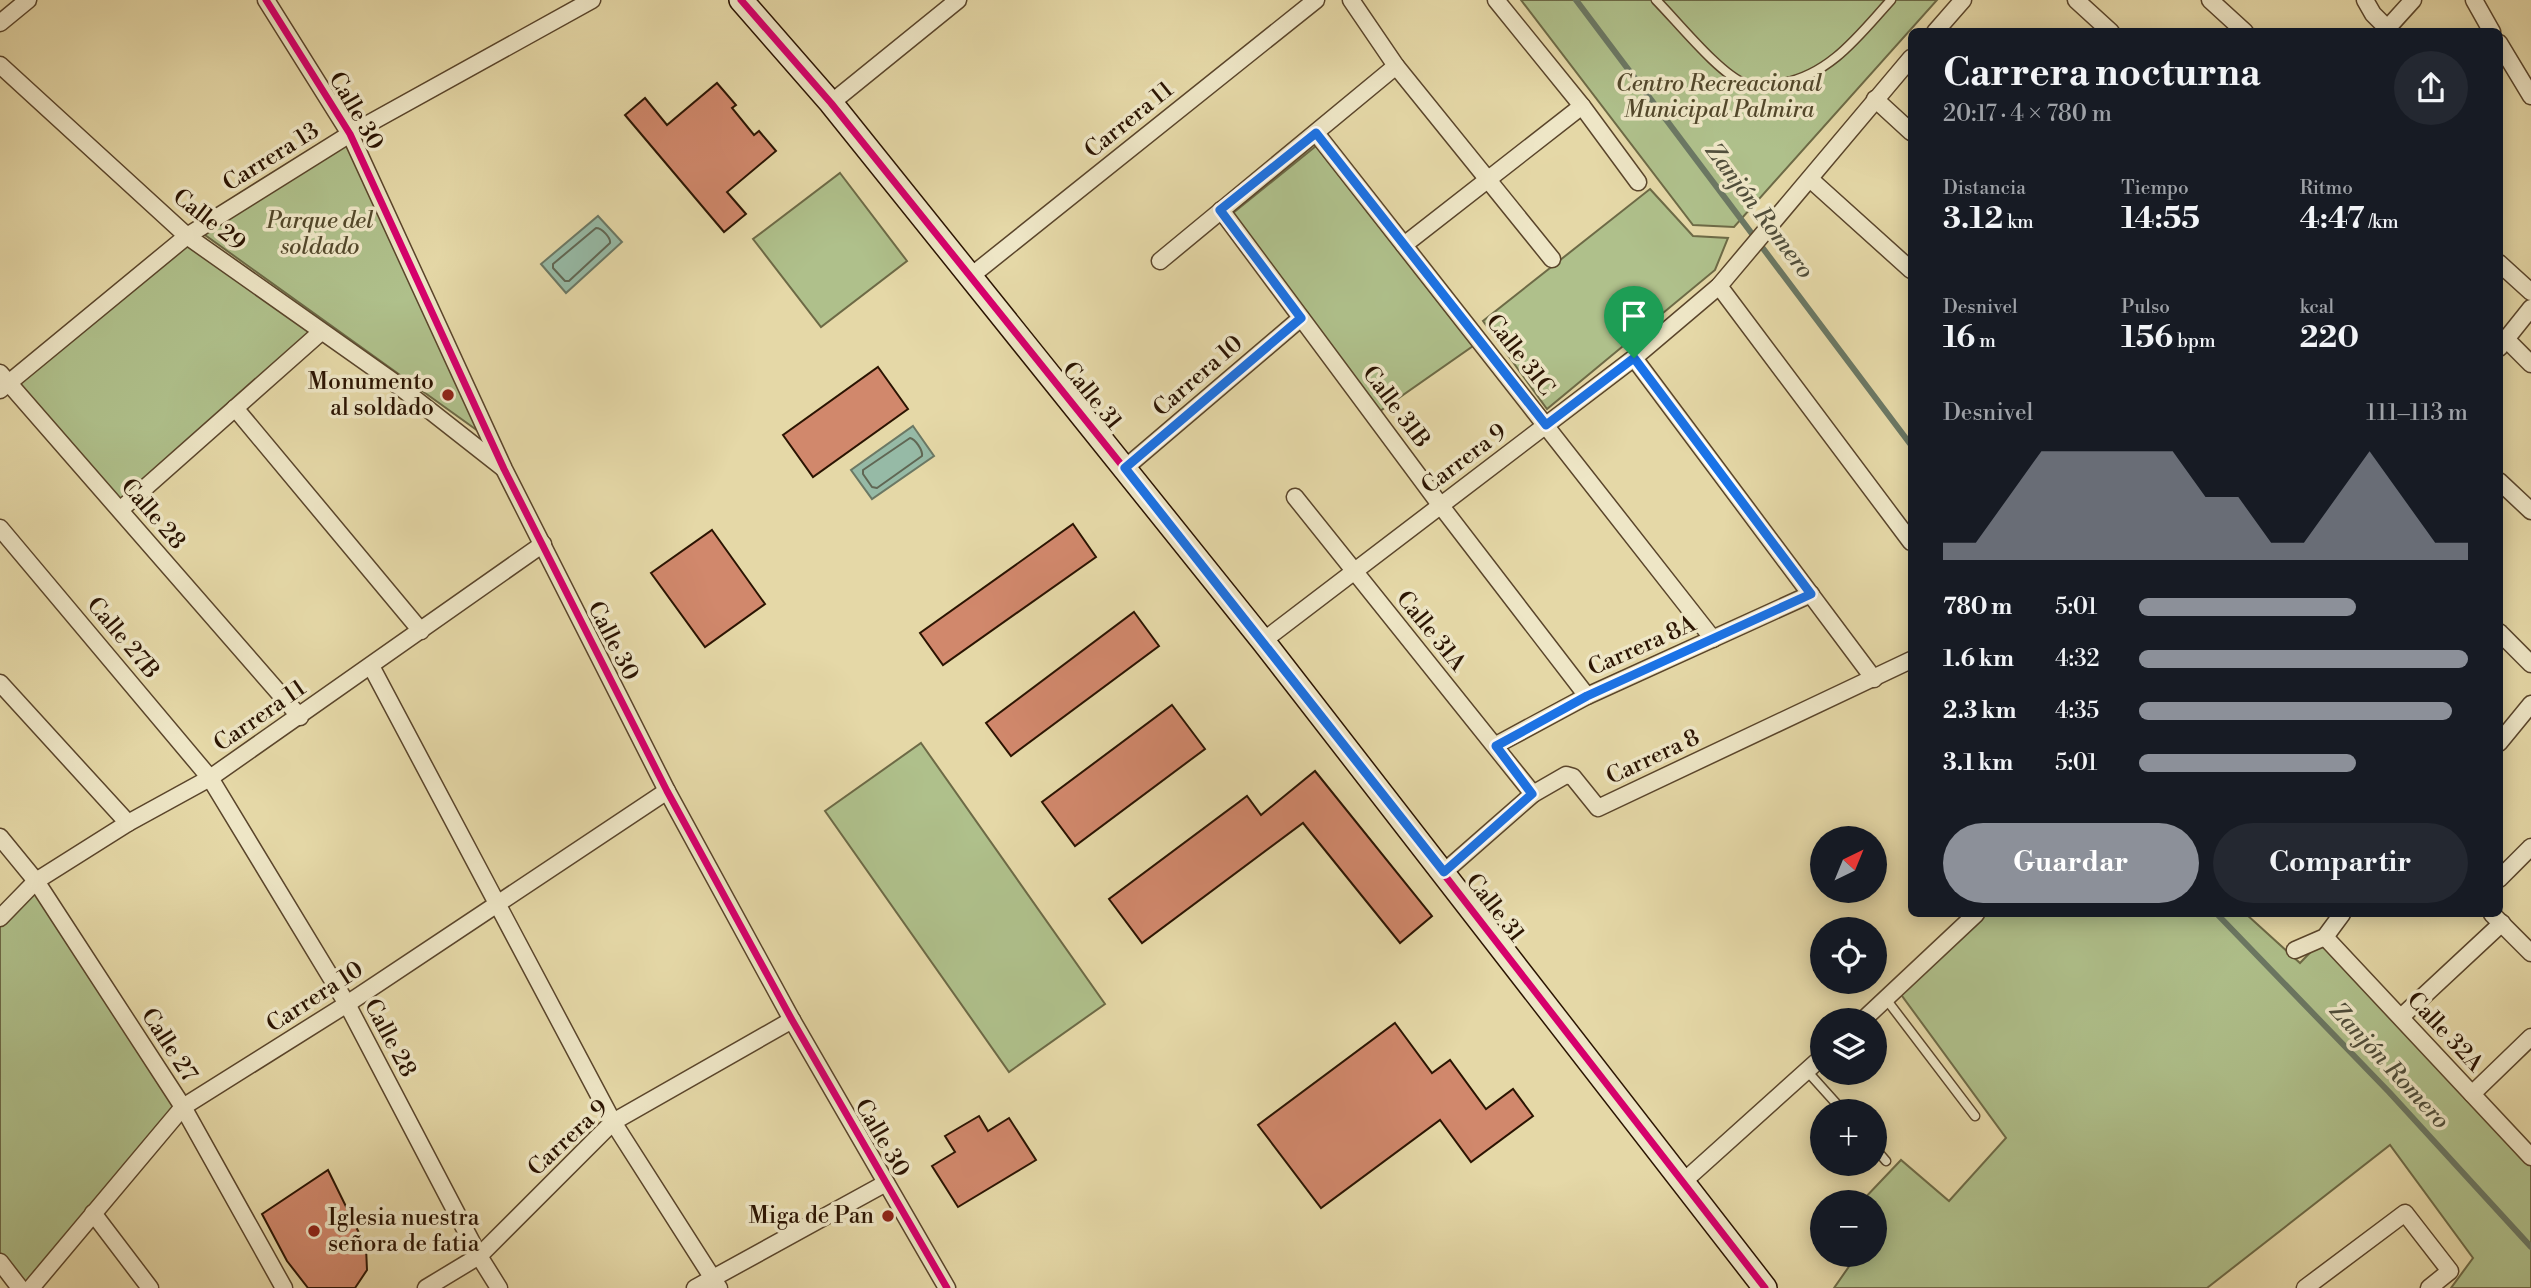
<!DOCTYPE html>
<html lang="es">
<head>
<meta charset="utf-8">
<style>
	:root { --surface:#171b24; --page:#242831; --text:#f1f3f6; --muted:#9ea1a6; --accent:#8c9099 }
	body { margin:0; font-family:"Libre Bodoni",serif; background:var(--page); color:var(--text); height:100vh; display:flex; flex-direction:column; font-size:26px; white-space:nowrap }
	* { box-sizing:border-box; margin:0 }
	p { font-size:23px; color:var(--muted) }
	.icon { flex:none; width:38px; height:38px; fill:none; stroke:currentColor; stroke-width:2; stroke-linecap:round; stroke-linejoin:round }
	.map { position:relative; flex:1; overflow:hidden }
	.drawer { position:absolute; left:1908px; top:28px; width:595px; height:889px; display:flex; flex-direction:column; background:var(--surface); border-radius:10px; box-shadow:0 4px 18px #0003 }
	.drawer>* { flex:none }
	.needle { width:46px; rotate:43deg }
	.tools { position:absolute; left:1810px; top:826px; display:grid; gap:14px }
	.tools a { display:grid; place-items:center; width:77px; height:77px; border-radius:50%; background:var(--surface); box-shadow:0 4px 18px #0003; font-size:35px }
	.pin { position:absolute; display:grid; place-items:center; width:60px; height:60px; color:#fff; margin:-72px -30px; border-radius:50% 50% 50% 0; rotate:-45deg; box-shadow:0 0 7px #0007 }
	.pin .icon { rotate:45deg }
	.round { display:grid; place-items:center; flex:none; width:74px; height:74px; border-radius:37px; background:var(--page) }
	.summary { display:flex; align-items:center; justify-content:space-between; height:119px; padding:0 35px }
	h1 { font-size:38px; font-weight:700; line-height:52px }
	.stats { display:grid; grid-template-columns:repeat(3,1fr); gap:10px; height:119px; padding:7px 35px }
	.stats div { display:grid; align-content:center }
	.stats b { font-size:30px; font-weight:700 }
	.stats small { font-size:19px; font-weight:400 }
	.stats p { font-size:19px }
	.chart { height:196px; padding:14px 35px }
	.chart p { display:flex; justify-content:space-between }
	.chart svg { width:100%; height:126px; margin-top:7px; fill:var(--accent); opacity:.7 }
	.cta { display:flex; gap:14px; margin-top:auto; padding:14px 35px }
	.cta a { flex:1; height:80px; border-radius:42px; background:var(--accent); color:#fff; font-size:28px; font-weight:700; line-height:80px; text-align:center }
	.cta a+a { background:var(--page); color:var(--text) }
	ul { padding:0 35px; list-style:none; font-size:23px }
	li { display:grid; grid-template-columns:112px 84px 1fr; align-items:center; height:52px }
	li i { height:18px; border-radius:9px; background:var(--accent) }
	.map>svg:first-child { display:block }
	.green { fill:#afc08b; stroke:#6d6a46; stroke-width:2 }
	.water { fill:#96baa6; stroke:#6b7864; stroke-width:2 }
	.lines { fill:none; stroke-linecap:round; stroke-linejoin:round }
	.shore { stroke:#606754; stroke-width:2 }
	.stream { stroke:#6b7864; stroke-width:6 }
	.building { fill:#d1886c; stroke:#2b1402; stroke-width:2 }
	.service-casing { stroke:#5a452b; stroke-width:11 }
	.minor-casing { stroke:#5a452b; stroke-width:19 }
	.secondary-casing { stroke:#2b1402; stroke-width:26 }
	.service { stroke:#eee6c6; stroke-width:8 }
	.minor { stroke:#eee6c6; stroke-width:16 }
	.secondary { stroke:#eee6c6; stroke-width:23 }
	.cycleway-casing { stroke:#eee6c6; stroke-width:11 }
	.cycleway { stroke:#d6006c; stroke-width:7 }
	.route-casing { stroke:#fff; stroke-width:14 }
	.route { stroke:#1a73e8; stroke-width:9 }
	.poi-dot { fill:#8f2418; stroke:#eee6c6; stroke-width:2.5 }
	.labels { text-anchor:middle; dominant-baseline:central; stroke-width:7; stroke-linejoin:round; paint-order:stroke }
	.park-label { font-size:23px; font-style:italic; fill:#53482b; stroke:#eee6c6 }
	.street-label { font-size:23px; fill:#2b1402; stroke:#eee6c6 }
	.poi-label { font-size:23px; fill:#2b1402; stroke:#eee6c6; text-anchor:end }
	.water-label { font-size:24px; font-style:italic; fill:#504e3b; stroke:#eee6c6 }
</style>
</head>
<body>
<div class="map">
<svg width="2531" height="1288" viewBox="0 0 2531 1288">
	<rect width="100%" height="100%" fill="#e5d8a7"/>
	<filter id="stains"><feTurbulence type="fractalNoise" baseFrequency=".00286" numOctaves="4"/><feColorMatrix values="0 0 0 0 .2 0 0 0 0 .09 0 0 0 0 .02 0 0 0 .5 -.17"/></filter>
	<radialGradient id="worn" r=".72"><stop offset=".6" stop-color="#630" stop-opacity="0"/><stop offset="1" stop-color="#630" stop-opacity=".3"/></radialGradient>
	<g class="green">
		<path d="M1521,0H1937L1734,227L1693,225Z"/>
		<path d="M350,134L492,441L198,230Z"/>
		<path d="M1316,146L1473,346L1380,411L1233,213Z"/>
		<path d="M840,173L907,261L821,327L753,239Z"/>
		<path d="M1650,189L1693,236L1728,238L1715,270L1547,409L1483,321Z"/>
		<path d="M187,236L321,332L120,510L8,383Z"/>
		<path d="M921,743L1105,1004L1009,1072L825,811Z"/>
		<path d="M36,881L183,1107L31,1288L0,1261V920Z"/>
		<path d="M1976,914H2246L2300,963L2325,937L2531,1156V1288H2451L2473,1258L2390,1145L2207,1288H1834L1857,1255H1874V1202H1861L1901,1160L1949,1201L2006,1138L1897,989Z"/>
	</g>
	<g class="water">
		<path d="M598,216L622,242L566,293L541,264Z"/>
		<path d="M913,426L934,456L872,499L851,470Z"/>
	</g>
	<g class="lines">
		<g class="shore">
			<path d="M596,228C602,228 611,238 610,243L569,281H565L553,268V264Z"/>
			<path d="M910,438C915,439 923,450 922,456L877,488L872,487L863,474V470Z"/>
		</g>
		<g class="stream">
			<path d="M1576,0L1911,445"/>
			<path d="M2217,914L2389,1092L2531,1247"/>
		</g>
	</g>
	<g class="building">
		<path d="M717,83L736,105L732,108L754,135L759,131L776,151L727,192L746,214L724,232L625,115L645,98L667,125Z"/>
		<path d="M878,367L908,409L813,477L783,435Z"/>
		<path d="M1073,524L1096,557L943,665L920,633Z"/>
		<path d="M712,530L765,604L705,647L651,573Z"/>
		<path d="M1134,612L1159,646L1011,756L986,723Z"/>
		<path d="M1172,705L1205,749L1075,846L1042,802Z"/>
		<path d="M1315,771L1432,916L1400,943L1303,823L1142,943L1109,899L1247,796L1261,815Z"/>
		<path d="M1395,1023L1432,1073L1450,1060L1486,1109L1513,1089L1533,1116L1471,1162L1440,1120L1321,1208L1258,1125Z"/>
		<path d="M979,1116L988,1131L1009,1118L1036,1160L958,1207L932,1166L955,1152L945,1136Z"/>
		<path d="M328,1170L366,1247L367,1270L355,1288H308L287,1261L262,1214Z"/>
	</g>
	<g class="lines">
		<g class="service-casing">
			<g id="service">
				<path d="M1656,0C1677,21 1720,75 1746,84C1758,87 1771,86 1783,83C1831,74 1860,34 1891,0"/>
				<path d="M1886,999L1975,1116"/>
				<path d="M1807,1071L1843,1111"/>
				<path d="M1874,1147L1886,1161"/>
			</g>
		</g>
		<g class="minor-casing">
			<g id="minor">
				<path d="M266,0L350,134L504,469L667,791L792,1020L947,1288"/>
				<path d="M1351,0L1396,66L1552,259"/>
				<path d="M1496,0L1582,106L1638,182"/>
				<path d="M2076,0L2111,32"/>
				<path d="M2210,0L2245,32"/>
				<path d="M2365,0L2373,14L2387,28"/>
				<path d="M2474,0L2492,32"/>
				<path d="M0,23L28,0"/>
				<path d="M1935,32L1963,0"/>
				<path d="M2384,32L2413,0"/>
				<path d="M2499,43L2531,96"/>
				<path d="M0,65L187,236L391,380L503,468"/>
				<path d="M1875,99L1911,132"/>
				<path d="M831,103L958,0"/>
				<path d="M1316,133L1713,639"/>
				<path d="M1810,179L1911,270"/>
				<path d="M1221,210L1441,506L1587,696"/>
				<path d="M1404,245L1582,106"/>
				<path d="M1160,261L1396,66"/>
				<path d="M2499,263L2531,292"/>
				<path d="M971,276L1316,0"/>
				<path d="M1719,286L1911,542"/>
				<path d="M2506,339L2531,364"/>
				<path d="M2499,348L2531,308"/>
				<path d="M1634,358L1874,679"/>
				<path d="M0,373L300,717"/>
				<path d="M0,390L187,236L350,134L592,0"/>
				<path d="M235,408L421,631"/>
				<path d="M1125,468L1301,318"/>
				<path d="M2499,481L2531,511"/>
				<path d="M1295,497L1533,794"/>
				<path d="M120,510L321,332"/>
				<path d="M0,528L210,778L347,1004L479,1256L499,1288"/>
				<path d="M2499,632L2531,664"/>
				<path d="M1263,641L1634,358L1719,286L1911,58"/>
				<path d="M371,666L613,1122L719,1288"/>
				<path d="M0,683L128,823"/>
				<path d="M2499,743L2531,704"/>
				<path d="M1496,745L1587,696L1811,594"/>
				<path d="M0,837L36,881L183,1107L284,1288"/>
				<path d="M1444,872L1533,794L1566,775L1573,777L1598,808L1911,660"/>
				<path d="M2499,879L2531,847"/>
				<path d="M2492,914L2531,953"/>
				<path d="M0,918L36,881L128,823L210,778L543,544"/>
				<path d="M2325,937L2531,1157"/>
				<path d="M2295,950L2325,937L2342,914"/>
				<path d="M2401,1017L2502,923"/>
				<path d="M1863,1020L1976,914"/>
				<path d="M2472,1094L2531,1037"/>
				<path d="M1683,1182L1822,1057"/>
				<path d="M93,1213L150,1288"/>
				<path d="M0,1262L20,1288"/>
				<path d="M31,1288L183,1107L347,1004L667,791"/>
				<path d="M426,1288L479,1256L613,1122L792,1020"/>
				<path d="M695,1288L886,1183"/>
				<path d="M2305,1288L2405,1213L2450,1271L2429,1288"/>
			</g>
		</g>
		<g class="secondary-casing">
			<path id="secondary" d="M741,0L831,103L1263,641L1765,1288"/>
		</g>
		<use href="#service" class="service"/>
		<use href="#minor" class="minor"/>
		<use href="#secondary" class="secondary"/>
		<g class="cycleway-casing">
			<g id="cycleway">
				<path d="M266,0L350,134L504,469L667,791L792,1020L947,1288"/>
				<path d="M741,0L831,103L1263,641L1765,1288"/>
			</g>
		</g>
		<use href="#cycleway" class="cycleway"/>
	</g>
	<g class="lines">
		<g class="route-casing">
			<path id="route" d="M1316,133L1546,425L1634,358L1811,594L1587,696L1496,746L1532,794L1444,872L1125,468L1301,318L1220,210Z"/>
		</g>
		<use href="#route" class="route"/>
	</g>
	<g class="poi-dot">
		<circle cx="448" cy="395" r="7"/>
		<circle cx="888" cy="1216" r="7"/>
		<circle cx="314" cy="1231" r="7"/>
	</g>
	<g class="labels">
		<g class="park-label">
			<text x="1719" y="84">Centro Recreacional<tspan x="1719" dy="26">Municipal Palmira</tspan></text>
			<text x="320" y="221">Parque del<tspan x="320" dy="26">soldado</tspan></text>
		</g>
		<g class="street-label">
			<text transform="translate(356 111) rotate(60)">Calle 30</text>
			<text transform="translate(1129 120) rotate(-39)">Carrera 11</text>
			<text transform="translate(271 157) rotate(-32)">Carrera 13</text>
			<text transform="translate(209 220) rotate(38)">Calle 29</text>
			<text transform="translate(1520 355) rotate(52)">Calle 31C</text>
			<text transform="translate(1198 376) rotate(-41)">Carrera 10</text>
			<text transform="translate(1092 396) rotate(51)">Calle 31</text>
			<text transform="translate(1396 407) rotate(53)">Calle 31B</text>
			<text transform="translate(1464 459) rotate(-37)">Carrera 9</text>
			<text transform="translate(153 514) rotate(49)">Calle 28</text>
			<text transform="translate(1431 631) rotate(51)">Calle 31A</text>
			<text transform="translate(123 638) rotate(50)">Calle 27B</text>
			<text transform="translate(613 641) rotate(63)">Calle 30</text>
			<text transform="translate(1642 646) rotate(-24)">Carrera 8A</text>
			<text transform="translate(260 716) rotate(-35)">Carrera 11</text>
			<text transform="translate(1653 757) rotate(-25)">Carrera 8</text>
			<text transform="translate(1495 908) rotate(52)">Calle 31</text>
			<text transform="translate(315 997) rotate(-33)">Carrera 10</text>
			<text transform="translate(2445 1032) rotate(47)">Calle 32A</text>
			<text transform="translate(390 1038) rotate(62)">Calle 28</text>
			<text transform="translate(169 1045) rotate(57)">Calle 27</text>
			<text transform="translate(568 1138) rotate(-43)">Carrera 9</text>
			<text transform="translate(882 1138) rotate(60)">Calle 30</text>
		</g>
		<g class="poi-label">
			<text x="434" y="382">Monumento<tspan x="434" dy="26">al soldado</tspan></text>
			<text x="874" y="1216">Miga de Pan</text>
			<text x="328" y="1218" text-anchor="start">Iglesia nuestra<tspan x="328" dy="26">señora de fatia</tspan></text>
		</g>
		<g class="water-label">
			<text transform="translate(1759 211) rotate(53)">Zanjón Romero</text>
			<text transform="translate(2389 1066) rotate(47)">Zanjón Romero</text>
		</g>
	</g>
	<rect width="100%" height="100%" filter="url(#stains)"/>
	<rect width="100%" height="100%" fill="url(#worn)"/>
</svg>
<div class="tools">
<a><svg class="needle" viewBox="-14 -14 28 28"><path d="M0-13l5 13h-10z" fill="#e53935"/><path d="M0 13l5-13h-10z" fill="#9ea1a6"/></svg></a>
<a><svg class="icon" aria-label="locate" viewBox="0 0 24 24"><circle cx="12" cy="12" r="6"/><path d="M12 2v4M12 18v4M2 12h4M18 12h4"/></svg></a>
<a><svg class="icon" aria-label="layers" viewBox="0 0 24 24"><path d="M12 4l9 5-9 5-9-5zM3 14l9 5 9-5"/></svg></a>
<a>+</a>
<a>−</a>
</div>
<div class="pin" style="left:1634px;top:358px;background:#1e9e55"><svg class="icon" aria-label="arrive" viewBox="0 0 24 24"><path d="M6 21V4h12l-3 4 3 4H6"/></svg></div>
<section class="drawer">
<div class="summary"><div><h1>Carrera nocturna</h1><p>20:17 · 4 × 780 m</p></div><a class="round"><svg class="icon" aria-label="share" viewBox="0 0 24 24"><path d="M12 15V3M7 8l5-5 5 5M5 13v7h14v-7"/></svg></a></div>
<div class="stats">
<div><p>Distancia</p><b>3.12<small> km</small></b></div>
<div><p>Tiempo</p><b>14:55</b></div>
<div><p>Ritmo</p><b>4:47<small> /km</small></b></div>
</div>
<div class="stats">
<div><p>Desnivel</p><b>16<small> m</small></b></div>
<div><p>Pulso</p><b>156<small> bpm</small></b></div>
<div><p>kcal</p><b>220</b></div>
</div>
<div class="chart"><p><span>Desnivel</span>111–113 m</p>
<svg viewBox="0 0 160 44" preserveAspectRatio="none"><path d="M0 44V38L10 38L20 22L30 6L40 6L50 6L60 6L70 6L80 22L90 22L100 38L110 38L120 22L130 6L140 22L150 38L160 38V44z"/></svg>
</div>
<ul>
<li><b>780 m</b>5:01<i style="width:66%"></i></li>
<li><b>1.6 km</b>4:32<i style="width:100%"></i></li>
<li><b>2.3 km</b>4:35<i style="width:95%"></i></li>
<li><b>3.1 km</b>5:01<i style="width:66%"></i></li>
</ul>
<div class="cta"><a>Guardar</a><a>Compartir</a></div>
</section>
</div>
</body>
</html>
